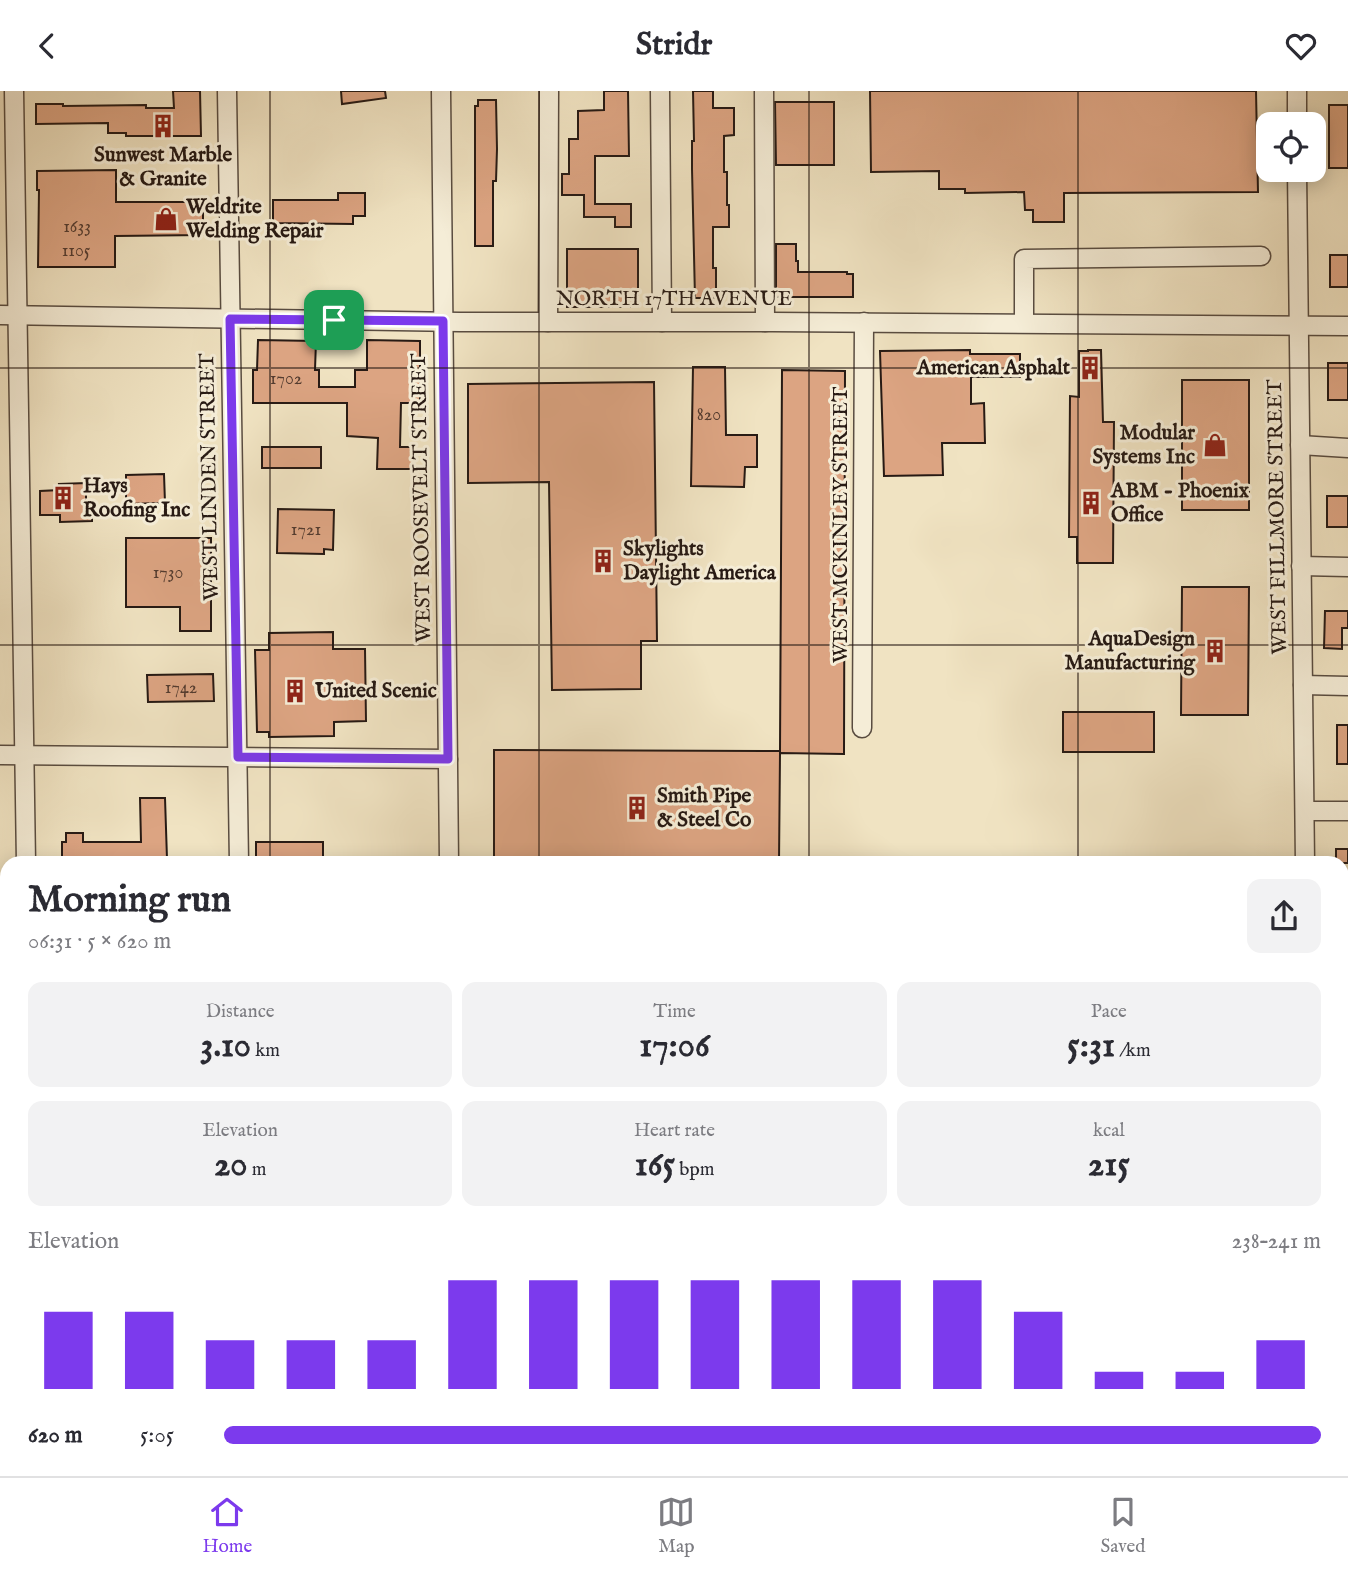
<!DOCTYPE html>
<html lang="en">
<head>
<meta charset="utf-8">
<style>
	:root { --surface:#fff; --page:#f2f2f3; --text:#2b2b33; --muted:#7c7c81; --line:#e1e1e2; --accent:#7c3aed }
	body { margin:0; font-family:"IM FELL English",serif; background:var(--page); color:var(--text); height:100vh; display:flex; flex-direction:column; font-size:26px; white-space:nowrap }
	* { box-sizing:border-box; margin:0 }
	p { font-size:23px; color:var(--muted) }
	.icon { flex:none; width:38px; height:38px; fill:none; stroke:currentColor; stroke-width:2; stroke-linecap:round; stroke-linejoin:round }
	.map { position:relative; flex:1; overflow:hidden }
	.details { position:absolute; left:0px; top:765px; width:1349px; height:621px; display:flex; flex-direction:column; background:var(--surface); border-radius:21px 21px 0 0; box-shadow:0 4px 18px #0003 }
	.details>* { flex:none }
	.buttons { position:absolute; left:1256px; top:21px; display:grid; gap:14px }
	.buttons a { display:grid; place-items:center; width:70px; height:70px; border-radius:14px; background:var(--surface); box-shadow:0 4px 18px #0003; font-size:35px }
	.pin { position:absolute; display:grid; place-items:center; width:60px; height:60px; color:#fff; margin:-30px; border-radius:14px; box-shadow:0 4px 10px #0006 }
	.round { display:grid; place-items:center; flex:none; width:74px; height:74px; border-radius:14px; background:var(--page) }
	.head { display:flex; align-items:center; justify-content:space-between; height:119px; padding:0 28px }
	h1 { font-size:38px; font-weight:800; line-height:52px }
	.stats { display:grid; grid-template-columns:repeat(3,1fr); gap:10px; height:119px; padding:7px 28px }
	.stats div { display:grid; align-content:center; border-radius:14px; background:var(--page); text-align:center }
	.stats b { font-size:35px; font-weight:800 }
	.stats small { font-size:19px; font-weight:400 }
	.stats p { font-size:19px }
	.chart { height:196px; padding:14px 28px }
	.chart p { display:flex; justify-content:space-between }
	.chart svg { width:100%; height:126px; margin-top:7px; stroke:var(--accent); stroke-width:6 }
	ul { padding:0 28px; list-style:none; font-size:23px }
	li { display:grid; grid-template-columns:112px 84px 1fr; align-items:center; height:52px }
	li i { height:18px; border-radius:9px; background:var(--accent) }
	header { display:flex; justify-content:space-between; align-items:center; height:91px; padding:0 28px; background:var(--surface); font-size:32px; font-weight:800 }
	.tabs { display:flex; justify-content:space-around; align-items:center; height:98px; border-top:2px solid var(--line); background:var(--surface); font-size:19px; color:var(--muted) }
	.tabs a { display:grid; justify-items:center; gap:4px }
	.tabs .active { color:var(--accent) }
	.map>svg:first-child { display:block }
	.building { fill:#dca482; stroke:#271a14; stroke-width:2 }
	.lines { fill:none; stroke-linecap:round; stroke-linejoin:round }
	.minor-casing { stroke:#594c40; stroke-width:21 }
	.major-casing { stroke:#271a14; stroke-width:26 }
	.minor { stroke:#f5edd7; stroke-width:18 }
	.major { stroke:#e8c281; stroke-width:23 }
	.rail { stroke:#271a14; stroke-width:4.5; stroke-dasharray:12 12; stroke-linecap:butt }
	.route-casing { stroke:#fff; stroke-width:14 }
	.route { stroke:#7c3aed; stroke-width:9 }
	.grid { fill:none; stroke:#271a14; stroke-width:2; stroke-opacity:0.55 }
	.labels { text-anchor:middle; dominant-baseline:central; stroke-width:6; stroke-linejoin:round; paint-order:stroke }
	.number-label { font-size:18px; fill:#543c30 }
	.poi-label { font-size:21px; font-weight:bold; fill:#271a14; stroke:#f5edd7; text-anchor:start }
	.street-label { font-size:21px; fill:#271a14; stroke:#f5edd7 }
</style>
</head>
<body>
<header><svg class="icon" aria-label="back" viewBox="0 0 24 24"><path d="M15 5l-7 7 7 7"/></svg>Stridr<svg class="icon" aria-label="heart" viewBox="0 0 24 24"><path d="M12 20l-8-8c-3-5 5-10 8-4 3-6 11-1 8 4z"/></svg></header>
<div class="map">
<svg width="1348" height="1385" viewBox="0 0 1348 1385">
	<rect width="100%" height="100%" fill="#f0e3c2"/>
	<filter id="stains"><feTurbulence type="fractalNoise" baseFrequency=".00286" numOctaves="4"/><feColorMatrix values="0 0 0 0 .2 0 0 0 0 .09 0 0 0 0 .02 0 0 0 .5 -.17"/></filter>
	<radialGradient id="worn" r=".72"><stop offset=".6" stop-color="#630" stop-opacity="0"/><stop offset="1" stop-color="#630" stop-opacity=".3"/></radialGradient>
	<g class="building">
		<path d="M173,0H200L201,45H126V42H108V32L36,33V13H63V15L146,14V17H174Z"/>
		<path d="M341,0H385L386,7L342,13Z"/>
		<path d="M604,0H628L629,65H595V113H631V136H615V126H584V104H562V83H569V48H578V20L604,19Z"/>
		<path d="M693,0H713V17H734V44L724,45V81H727V114H729V136H713V177H716V207H695L692,78V50H694Z"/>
		<path d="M870,0H1256L1258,101L1064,102V131H1033V119H1025L1024,101L965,102V98H939V80L871,81Z"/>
		<path d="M478,9H496L497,58L496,90H493V155H475V15H478Z"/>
		<path d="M775,11H834V74H776Z"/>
		<rect x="1329" y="14" width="19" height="63"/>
		<path d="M116,79V111H203V144L115,145V176H38L39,99H37V80Z"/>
		<path d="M338,102H365V125H353V133L273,132V109H338Z"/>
		<path d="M776,153H796V170H798V181H847V183H853V206H776Z"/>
		<rect x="567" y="158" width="71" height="58"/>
		<rect x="1330" y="164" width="18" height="32"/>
		<path d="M258,249L316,250L315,279H319V296H355V279H367V249L420,250V312H401L400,356H413V378H377L378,347L347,345V312H253V279H257Z"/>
		<path d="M970,259V263H1020V286H971V313L984,312L985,352H942L943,384L884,385L880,260Z"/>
		<path d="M1088,259H1101L1103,331H1114L1113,472H1077V446H1069L1070,305L1079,306V260H1088Z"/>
		<rect x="1328" y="272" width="20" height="37"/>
		<path d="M693,276H725L726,344H757V376H745L744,396L691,395Z"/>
		<path d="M782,279L845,280L844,663L780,662L779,772H494V659L780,660Z"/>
		<rect x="1182" y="289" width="67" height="130"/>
		<path d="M654,291L657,550H641V598L552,599L549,391L468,392V293Z"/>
		<rect x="262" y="356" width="59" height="21"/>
		<path d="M164,383L165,412L126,413V384Z"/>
		<path d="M86,392V414H92V430L60,431V424H40V400L60,399L59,393Z"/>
		<rect x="1327" y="405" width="21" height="31"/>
		<path d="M278,418L334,419L333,459L324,458V463L277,462Z"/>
		<path d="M126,447H211V540H180V516H126Z"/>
		<path d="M1182,496H1249L1248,624H1181Z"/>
		<path d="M1325,520H1348V537H1342V558L1324,557Z"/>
		<path d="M333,541V558H365L366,630L334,631V645L269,646V641H257L255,559H269V542Z"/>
		<path d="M213,583L214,610L148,611L147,584Z"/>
		<rect x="1063" y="621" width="91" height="40"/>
		<rect x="1337" y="634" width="11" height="39"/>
		<path d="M140,707H165L167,768H141V772H62V751H66V742H83V751H141Z"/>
		<rect x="256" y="751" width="67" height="21"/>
		<rect x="1336" y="758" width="12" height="14"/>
	</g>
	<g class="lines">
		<g class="minor-casing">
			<g id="minor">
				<path d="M14,0L26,772"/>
				<path d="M227,0L239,772"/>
				<path d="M441,0L449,772"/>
				<path d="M660,0L662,231"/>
				<path d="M764,0L765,231"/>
				<path d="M1297,0V33"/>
				<path d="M1297,79L1305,772"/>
				<path d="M0,224L460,231H772L1348,235"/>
				<path d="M548,231L549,0"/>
				<path d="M1024,232V168L1261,165"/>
				<path d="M1300,354L1348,357"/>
				<path d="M1301,475L1348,476"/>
				<path d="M1303,594L1348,595"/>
				<path d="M862,637L864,231"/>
				<path d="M0,664L448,668"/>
				<path d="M1305,720H1348"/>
				<path d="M1342,839H1348"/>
				<path d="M1342,959H1348"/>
				<path d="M0,1377H7"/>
				<path d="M668,1379H671V1385"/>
				<path d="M833,1379L834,1385"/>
				<path d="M1307,1379V1385"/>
				<path d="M1013,1385L1022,1379"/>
			</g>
		</g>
		<g class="major-casing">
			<g id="major">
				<path d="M0,1076H7"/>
				<path d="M0,1105L7,1103"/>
				<path d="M1342,1105H1348"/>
			</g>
		</g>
		<use href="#minor" class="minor"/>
		<use href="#major" class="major"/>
		<g class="rail">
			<path d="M1342,1139H1348"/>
			<path d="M0,1233H7"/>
		</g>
	</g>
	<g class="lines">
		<g class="route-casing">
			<path id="route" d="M230,228L443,230L448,668L238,666Z"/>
		</g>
		<use href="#route" class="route"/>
	</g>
	<path class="grid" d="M270,0V772M539,0V772M809,0V772M1078,0V772M0,277H1348M0,554H1348M0,831H7M1342,831H1348M0,1108H7M1342,1108H1348M270,1379V1385M539,1379V1385M809,1379V1385M1078,1379V1385"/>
	<defs>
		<g id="building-bare" transform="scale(1.89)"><path d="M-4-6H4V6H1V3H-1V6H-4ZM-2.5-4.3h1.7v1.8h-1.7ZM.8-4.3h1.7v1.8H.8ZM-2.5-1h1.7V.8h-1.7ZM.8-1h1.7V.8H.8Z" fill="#8f2418" stroke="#f5edd7" stroke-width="2.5" paint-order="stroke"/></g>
		<g id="shop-bare" transform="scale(1.89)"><path d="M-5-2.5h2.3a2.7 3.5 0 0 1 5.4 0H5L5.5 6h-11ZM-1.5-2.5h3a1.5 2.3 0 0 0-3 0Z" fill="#8f2418" stroke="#f5edd7" stroke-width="2.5" paint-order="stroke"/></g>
	</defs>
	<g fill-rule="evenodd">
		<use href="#building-bare" x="163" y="35"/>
		<use href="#shop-bare" x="166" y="128"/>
		<use href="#building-bare" x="1090" y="277"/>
		<use href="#shop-bare" x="1215" y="354"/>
		<use href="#building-bare" x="63" y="407"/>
		<use href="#building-bare" x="1091" y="412"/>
		<use href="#building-bare" x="603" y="470"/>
		<use href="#building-bare" x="1215" y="560"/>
		<use href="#building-bare" x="295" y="600"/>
		<use href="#building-bare" x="637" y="717"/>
	</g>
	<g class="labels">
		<g class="number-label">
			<text x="77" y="136">1633</text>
			<text x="76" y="160">1105</text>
			<text x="286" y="288">1702</text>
			<text x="709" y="324">820</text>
			<text x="306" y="439">1721</text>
			<text x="168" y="482">1730</text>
			<text x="181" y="597">1742</text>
		</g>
		<g class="poi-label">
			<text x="163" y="64" text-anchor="middle">Sunwest Marble<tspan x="163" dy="24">&amp; Granite</tspan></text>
			<text x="186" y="116">Weldrite<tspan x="186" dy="24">Welding Repair</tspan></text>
			<text x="1070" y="277" text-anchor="end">American Asphalt</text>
			<text x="1195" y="342" text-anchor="end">Modular<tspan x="1195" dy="24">Systems Inc</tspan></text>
			<text x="83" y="395">Hays<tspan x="83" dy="24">Roofing Inc</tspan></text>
			<text x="1111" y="400">ABM - Phoenix<tspan x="1111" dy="24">Office</tspan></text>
			<text x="623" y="458">Skylights<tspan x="623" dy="24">Daylight America</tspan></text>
			<text x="1195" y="548" text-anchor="end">AquaDesign<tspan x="1195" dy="24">Manufacturing</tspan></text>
			<text x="315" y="600">United Scenic</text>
			<text x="657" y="705">Smith Pipe<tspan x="657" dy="24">&amp; Steel Co</tspan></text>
		</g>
		<g class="street-label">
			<text x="674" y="208">NORTH 17TH AVENUE</text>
			<text transform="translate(210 386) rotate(-91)">WEST LINDEN STREET</text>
			<text transform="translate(422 407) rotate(-91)">WEST ROOSEVELT STREET</text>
			<text transform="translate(1278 426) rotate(-91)">WEST FILLMORE STREET</text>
			<text transform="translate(841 434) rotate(-90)">WEST MCKINLEY STREET</text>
		</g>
	</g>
	<rect width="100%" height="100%" filter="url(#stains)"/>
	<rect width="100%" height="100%" fill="url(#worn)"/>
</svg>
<div class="buttons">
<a><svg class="icon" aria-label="locate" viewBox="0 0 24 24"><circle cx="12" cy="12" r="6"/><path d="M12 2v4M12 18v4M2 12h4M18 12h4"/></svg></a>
</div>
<div class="pin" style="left:334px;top:229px;background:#1e9e55"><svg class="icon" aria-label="arrive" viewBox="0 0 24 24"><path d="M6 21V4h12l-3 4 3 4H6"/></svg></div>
<section class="details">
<div class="head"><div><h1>Morning run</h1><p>06:31 · 5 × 620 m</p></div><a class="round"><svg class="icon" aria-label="share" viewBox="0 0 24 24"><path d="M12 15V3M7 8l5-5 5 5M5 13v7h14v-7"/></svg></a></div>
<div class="stats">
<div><p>Distance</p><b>3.10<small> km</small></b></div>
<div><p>Time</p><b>17:06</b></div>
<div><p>Pace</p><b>5:31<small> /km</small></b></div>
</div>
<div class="stats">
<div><p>Elevation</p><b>20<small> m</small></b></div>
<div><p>Heart rate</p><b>165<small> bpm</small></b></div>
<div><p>kcal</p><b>215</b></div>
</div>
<div class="chart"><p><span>Elevation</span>238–241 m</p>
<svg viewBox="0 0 160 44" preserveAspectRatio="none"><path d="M5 44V17M15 44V17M25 44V27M35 44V27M45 44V27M55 44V6M65 44V6M75 44V6M85 44V6M95 44V6M105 44V6M115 44V6M125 44V17M135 44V38M145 44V38M155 44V27"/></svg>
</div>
<ul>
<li><b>620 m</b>5:05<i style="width:100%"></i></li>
</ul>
</section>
</div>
<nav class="tabs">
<a class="active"><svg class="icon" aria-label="home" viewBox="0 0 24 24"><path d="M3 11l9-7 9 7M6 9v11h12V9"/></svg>Home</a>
<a><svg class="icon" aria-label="map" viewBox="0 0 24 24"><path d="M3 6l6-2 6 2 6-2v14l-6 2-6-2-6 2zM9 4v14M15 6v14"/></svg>Map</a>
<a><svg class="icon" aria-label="saved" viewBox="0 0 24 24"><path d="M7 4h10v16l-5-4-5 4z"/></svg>Saved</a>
</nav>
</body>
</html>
